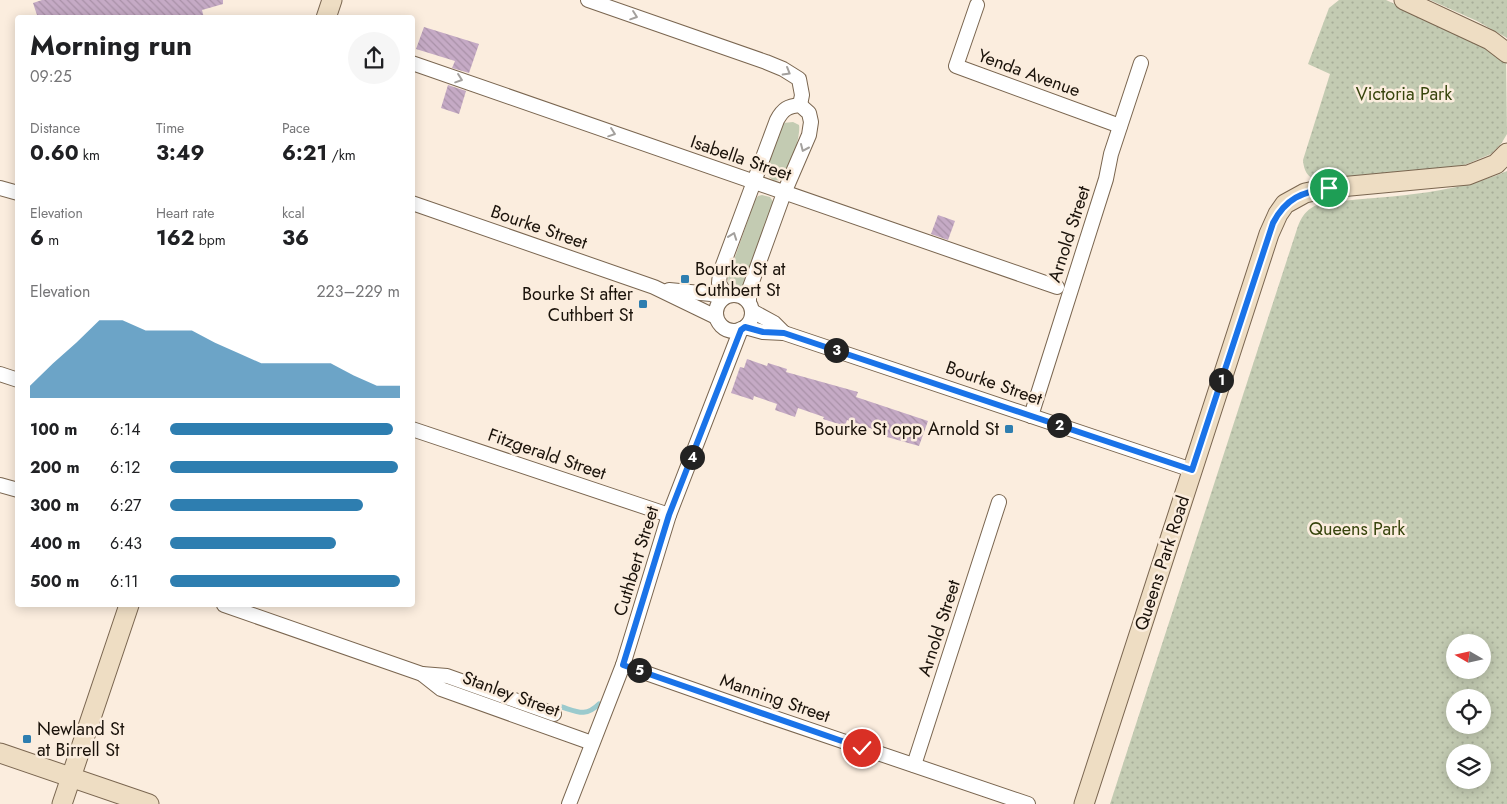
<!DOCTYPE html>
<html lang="en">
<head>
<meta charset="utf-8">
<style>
	:root { --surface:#fff; --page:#f6f6f6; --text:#202124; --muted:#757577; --accent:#2e7eb0 }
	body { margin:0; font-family:Jost,sans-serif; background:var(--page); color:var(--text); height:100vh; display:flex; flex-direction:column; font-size:19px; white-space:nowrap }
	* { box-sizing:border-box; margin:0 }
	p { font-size:16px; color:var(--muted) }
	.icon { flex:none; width:28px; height:28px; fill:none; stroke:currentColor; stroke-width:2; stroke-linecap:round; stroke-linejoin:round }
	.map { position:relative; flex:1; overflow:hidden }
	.details { position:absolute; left:15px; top:15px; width:400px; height:592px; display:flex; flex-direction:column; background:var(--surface); border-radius:5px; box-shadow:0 2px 12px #0003 }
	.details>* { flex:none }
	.needle { width:32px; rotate:279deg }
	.tools { position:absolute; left:1446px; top:634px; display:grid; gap:10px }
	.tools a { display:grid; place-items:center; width:45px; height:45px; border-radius:50%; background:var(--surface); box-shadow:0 2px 12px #0003; font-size:25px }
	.pin { position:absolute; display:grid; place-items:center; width:42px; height:42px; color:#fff; margin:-21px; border:2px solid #fff; border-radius:50%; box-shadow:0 1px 5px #0007 }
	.km { position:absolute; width:25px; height:25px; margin:-12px; border-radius:50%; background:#222; color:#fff; font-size:14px; line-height:25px; text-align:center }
	.round { display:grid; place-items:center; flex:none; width:52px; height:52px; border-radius:26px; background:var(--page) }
	.head { display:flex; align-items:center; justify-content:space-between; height:85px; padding:0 15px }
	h1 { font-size:28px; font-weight:700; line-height:38px }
	.figures { display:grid; grid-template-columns:repeat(3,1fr); gap:8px; height:85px; padding:5px 15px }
	.figures div { display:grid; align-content:center }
	.figures b { font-size:21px; font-weight:700 }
	.figures small { font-size:14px; font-weight:400 }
	.figures p { font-size:14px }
	.chart { height:140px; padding:10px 15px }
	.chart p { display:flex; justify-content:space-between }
	.chart svg { width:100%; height:90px; margin-top:5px; fill:var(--accent); opacity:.7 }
	ul { padding:0 15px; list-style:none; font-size:16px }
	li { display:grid; grid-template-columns:80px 60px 1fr; align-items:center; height:38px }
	li i { height:12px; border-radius:6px; background:var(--accent) }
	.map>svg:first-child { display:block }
	.green { fill:#c3cbb2 }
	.park { fill:url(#park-dots); fill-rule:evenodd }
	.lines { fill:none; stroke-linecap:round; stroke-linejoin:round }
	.stream { stroke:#9bcacd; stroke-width:5 }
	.building { fill:url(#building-back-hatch) }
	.street-casing { stroke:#7a6650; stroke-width:16 }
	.secondary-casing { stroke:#7a6650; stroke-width:21 }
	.street { stroke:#fff; stroke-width:14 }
	.secondary { stroke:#eeddc3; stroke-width:19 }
	.oneway { stroke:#a3a09d }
	.route-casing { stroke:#fff; stroke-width:10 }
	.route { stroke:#1a73e8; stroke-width:6 }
	.poi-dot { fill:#2e7eb0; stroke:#fbedde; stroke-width:2 }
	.labels { text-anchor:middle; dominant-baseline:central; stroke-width:5; stroke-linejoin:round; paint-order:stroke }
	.street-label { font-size:18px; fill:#1a120a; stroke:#fbedde }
	.park-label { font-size:18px; fill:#37440c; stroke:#fbedde }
	.poi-label { font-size:18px; fill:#1a120a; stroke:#fbedde; text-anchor:start }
</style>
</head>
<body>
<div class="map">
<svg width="1507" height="804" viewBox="0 0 1507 804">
	<defs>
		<pattern id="park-dots" width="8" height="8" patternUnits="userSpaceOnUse" patternTransform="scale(1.25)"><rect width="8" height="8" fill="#c3cbb2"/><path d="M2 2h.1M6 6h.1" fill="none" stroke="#a7ad98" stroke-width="1.8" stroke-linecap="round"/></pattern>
		<pattern id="building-back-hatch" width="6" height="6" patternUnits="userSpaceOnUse" patternTransform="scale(1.25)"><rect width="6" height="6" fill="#c5aac5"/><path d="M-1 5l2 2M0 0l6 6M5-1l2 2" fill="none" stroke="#a991a8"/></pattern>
	</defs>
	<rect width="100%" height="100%" fill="#fbedde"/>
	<g class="green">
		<path d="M793,122L799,125C801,135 791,166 786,175C779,185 767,180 766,170L783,123Z"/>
		<path d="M762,195L770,197L774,203L745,287L742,289L729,285L728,277L755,200L758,196Z"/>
	</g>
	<g class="park">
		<path d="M1339,0H1386L1487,46L1506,63L1507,134L1501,144L1491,154L1462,166L1317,180C1307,177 1304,171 1303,160L1330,74L1308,64L1329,8Z"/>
		<path d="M1430,0H1507V38L1477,21Z"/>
		<path d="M1507,171V804H1110L1297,229C1302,215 1307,208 1322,203C1383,196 1450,196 1507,171ZM1455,642H1482V670H1455ZM1455,698H1482V725H1455ZM1455,752H1482V780H1455Z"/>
	</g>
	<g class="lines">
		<path class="stream" d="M562,707C578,712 586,717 599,704"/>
	</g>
	<g class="building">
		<path d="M42,0H223V4L202,10L204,18H38L33,3Z"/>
		<path d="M424,27L479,44L469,73L452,68L455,61L416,49Z"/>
		<path d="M448,85L466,91L459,114L441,108Z"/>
		<path d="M938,215L955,221L948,240L931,234Z"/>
		<path d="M747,359L767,366L768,363L787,369L786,372L858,392L856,397L928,421L919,446L880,435L881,432L847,420L845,426L823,419L824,417L798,408L795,417L775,410L777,404L754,396L753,400L731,393L740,367L744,368Z"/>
	</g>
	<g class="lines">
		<g class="street-casing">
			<g id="street">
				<path d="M588,0L766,62L783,69L799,79L802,95L800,105"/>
				<path d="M977,5L956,66L1120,126"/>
				<path d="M412,63L1057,287"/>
				<path d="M0,188L18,193"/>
				<path d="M412,203L654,287L716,317"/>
				<path d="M669,290L711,294L723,298"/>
				<circle cx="734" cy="313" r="18"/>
				<path d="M726,296L719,283L720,273L777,120C783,109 788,106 800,105L809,113L811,122L809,135L784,193L749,290V302"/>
				<path d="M752,311L774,323L784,333"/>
				<path d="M745,327L763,332L784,333L1192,470"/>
				<path d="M0,374L18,380"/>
				<path d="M1031,416L1106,179L1111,154L1141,63"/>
				<path d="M412,429L669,515"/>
				<path d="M0,485L18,490"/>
				<path d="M224,605L422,674L441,689L592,743"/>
				<path d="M623,665L757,712L1028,804"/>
				<path d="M422,674L447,676L554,714"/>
				<path d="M914,765L999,502"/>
				<path d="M569,804L623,665L669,515L741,329"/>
			</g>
		</g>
		<g class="secondary-casing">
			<g id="secondary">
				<path d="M1404,0L1490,40L1507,53"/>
				<path d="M326,18L332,0"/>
				<path d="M0,753L149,804"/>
				<path d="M62,804L129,605"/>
				<path d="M1084,804L1269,234L1278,214L1285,204L1305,193L1329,188L1468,175L1496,164L1507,153"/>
			</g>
		</g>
		<use href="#street" class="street"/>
		<use href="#secondary" class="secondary"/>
	</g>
	<defs><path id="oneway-chevron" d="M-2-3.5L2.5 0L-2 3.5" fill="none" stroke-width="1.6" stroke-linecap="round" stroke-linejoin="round" transform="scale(1.25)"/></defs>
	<g class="oneway">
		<use href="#oneway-chevron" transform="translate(634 16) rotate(19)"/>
		<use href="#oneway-chevron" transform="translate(787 72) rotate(30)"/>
		<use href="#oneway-chevron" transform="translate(459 79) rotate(19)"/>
		<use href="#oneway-chevron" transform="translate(612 133) rotate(19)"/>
		<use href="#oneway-chevron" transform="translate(804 148) rotate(114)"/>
		<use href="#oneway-chevron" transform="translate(733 236) rotate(-70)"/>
	</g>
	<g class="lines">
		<g class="route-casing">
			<path id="route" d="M862,748L623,665L669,515L741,330L745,327L763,332L784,333L1192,470L1273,223C1286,198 1302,192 1329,188"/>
		</g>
		<use href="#route" class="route"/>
	</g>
	<g class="poi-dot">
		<rect x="680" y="274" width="10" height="10" rx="2.5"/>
		<rect x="638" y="299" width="10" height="10" rx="2.5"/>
		<rect x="1004" y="424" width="10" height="10" rx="2.5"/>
		<rect x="22" y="734" width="10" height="10" rx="2.5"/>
	</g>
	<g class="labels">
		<g class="street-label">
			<text transform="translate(1029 73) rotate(20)">Yenda Avenue</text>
			<text transform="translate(741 158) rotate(19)">Isabella Street</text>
			<text transform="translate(539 227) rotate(19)">Bourke Street</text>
			<text transform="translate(1069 234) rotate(-72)">Arnold Street</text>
			<text transform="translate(994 383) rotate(19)">Bourke Street</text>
			<text transform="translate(547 454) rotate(19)">Fitzgerald Street</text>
			<text transform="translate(636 561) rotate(-73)">Cuthbert Street</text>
			<text transform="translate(1162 563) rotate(-72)">Queens Park Road</text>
			<text transform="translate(939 628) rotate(-72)">Arnold Street</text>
			<text transform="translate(511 694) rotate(20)">Stanley Street</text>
			<text transform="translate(775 698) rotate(19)">Manning Street</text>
		</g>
		<g class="park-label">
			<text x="1404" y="94">Victoria Park</text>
			<text x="1357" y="529">Queens Park</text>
		</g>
		<g class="poi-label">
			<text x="695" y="269">Bourke St at<tspan x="695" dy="21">Cuthbert St</tspan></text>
			<text x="633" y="294" text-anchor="end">Bourke St after<tspan x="633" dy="21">Cuthbert St</tspan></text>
			<text x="999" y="429" text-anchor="end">Bourke St opp Arnold St</text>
			<text x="37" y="729">Newland St<tspan x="37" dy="21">at Birrell St</tspan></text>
		</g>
	</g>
</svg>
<div class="tools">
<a><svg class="needle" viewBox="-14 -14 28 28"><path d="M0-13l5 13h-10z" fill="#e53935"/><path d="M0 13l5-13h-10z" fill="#757577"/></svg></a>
<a><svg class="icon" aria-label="locate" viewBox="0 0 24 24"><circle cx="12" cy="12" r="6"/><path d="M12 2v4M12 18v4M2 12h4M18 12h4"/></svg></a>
<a><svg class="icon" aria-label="layers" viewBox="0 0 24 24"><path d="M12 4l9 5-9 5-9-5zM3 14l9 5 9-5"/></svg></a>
</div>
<div class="pin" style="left:1329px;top:188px;background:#1e9e55"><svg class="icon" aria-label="arrive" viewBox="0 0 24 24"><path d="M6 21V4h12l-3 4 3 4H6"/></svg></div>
<div class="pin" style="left:862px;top:748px;background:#d93025"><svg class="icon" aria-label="check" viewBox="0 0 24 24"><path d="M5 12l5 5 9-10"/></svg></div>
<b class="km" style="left:1221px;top:380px">1</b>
<b class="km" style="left:1059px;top:425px">2</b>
<b class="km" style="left:836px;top:350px">3</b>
<b class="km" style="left:692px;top:457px">4</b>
<b class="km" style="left:639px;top:670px">5</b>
<section class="details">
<div class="head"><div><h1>Morning run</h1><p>09:25</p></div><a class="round"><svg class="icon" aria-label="share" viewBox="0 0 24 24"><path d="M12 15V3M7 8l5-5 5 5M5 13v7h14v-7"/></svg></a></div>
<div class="figures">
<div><p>Distance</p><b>0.60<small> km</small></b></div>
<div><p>Time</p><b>3:49</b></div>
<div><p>Pace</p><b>6:21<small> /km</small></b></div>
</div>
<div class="figures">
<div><p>Elevation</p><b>6<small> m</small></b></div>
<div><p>Heart rate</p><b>162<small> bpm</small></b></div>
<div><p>kcal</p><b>36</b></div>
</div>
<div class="chart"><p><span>Elevation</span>223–229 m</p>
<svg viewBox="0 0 160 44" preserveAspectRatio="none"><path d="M0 44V38L10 27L20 17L30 6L40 6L50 11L60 11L70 11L80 17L90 22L100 27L110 27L120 27L130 27L140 33L150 38L160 38V44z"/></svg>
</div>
<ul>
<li><b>100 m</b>6:14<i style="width:97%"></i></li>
<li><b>200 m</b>6:12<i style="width:99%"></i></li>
<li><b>300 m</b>6:27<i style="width:84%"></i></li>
<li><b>400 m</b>6:43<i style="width:72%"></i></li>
<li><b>500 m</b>6:11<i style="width:100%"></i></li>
</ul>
</section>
</div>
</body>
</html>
